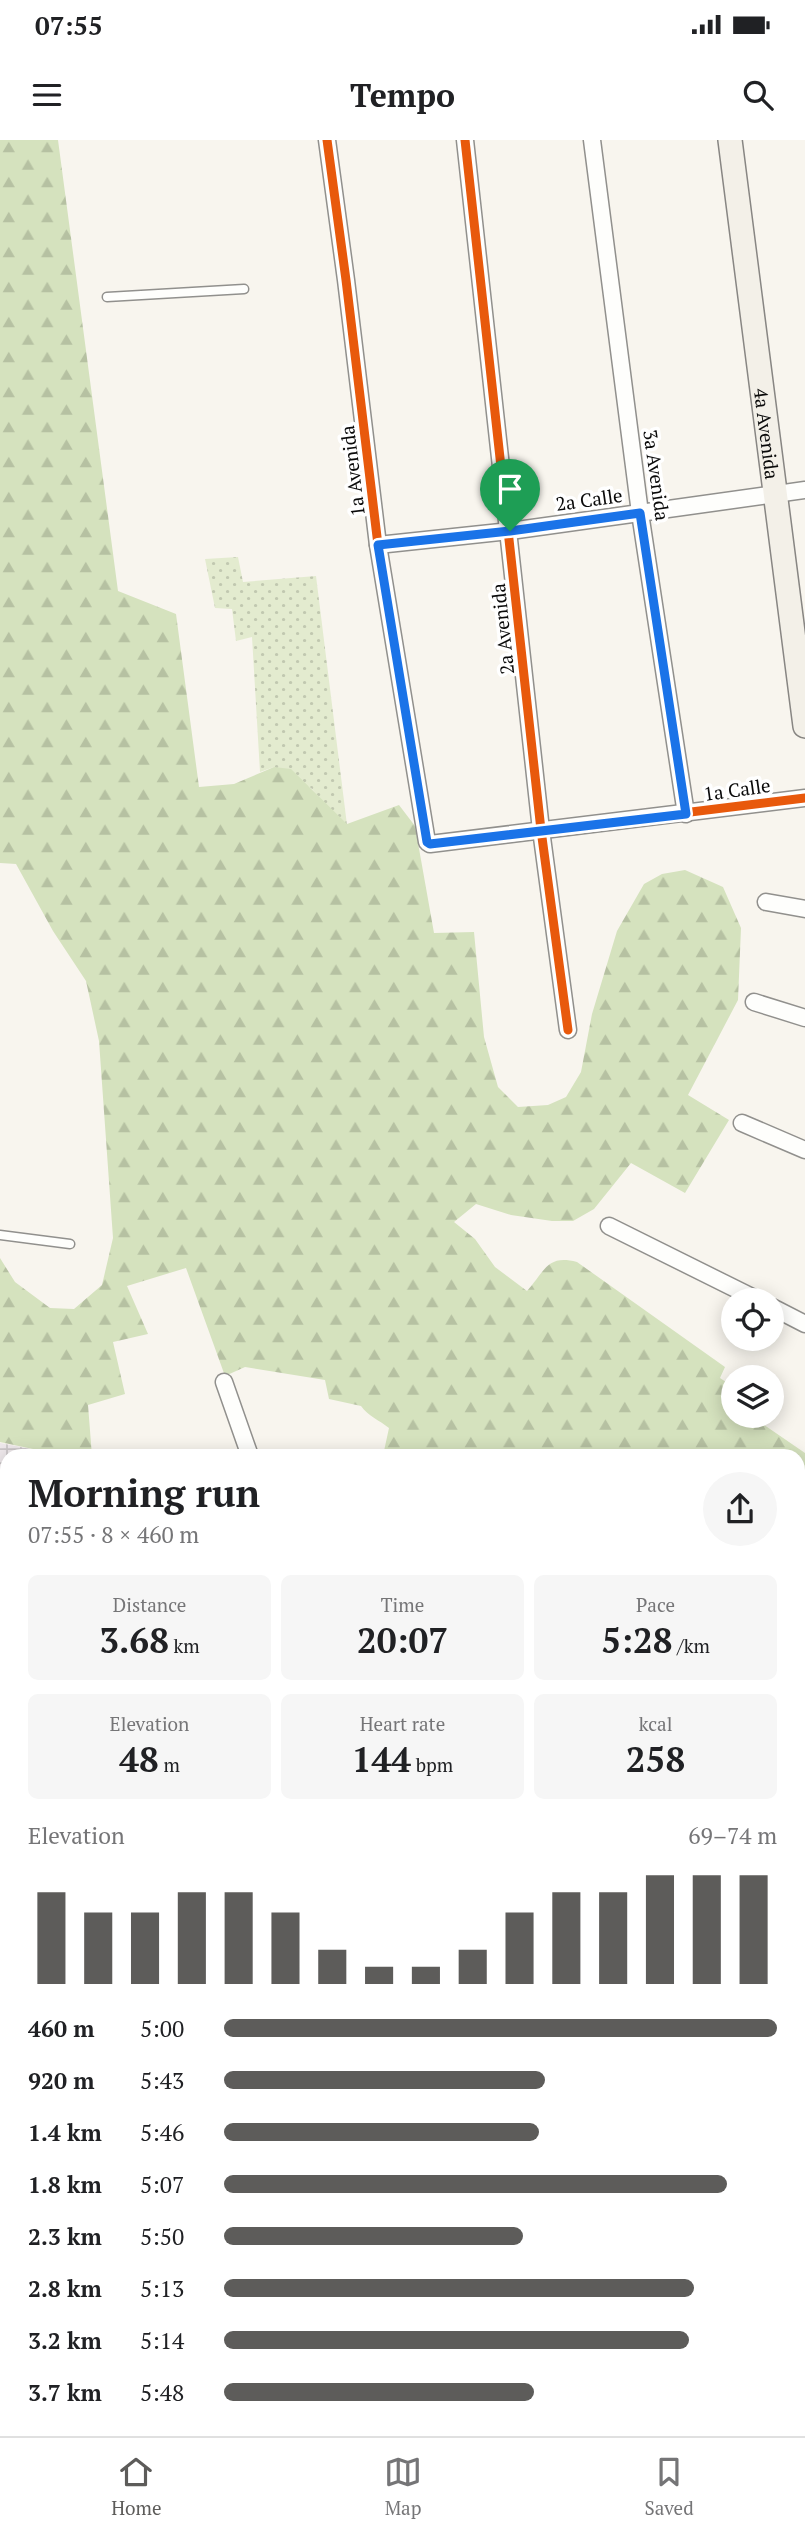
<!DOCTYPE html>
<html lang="en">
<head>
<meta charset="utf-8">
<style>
	:root { --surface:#fff; --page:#f6f6f6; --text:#202124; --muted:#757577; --line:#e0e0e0; --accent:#5d5c5a }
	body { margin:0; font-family:"PT Serif",serif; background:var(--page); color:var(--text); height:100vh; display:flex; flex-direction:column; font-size:26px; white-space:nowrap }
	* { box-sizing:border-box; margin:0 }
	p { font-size:23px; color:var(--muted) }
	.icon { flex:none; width:38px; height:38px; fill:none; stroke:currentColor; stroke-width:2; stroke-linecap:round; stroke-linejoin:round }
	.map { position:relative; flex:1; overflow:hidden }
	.panel { position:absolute; left:0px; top:1309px; width:805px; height:987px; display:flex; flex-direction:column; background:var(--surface); border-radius:21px 21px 0 0; box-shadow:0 4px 18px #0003 }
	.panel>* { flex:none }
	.controls { position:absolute; left:721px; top:1148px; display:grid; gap:14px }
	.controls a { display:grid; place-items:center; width:63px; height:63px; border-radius:50%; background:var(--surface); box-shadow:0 4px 18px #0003; font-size:35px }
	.pin { position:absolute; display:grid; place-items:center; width:60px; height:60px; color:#fff; margin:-72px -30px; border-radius:50% 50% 50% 0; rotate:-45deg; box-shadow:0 0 7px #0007 }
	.pin .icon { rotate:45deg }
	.round { display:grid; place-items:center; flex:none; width:74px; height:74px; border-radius:37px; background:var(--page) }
	.overview { display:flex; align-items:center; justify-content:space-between; height:119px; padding:0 28px }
	h1 { font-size:38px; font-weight:700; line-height:52px }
	.metrics { display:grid; grid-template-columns:repeat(3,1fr); gap:10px; height:119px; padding:7px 28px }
	.metrics div { display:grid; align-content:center; border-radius:10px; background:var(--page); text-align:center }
	.metrics b { font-size:35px; font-weight:700 }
	.metrics small { font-size:19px; font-weight:400 }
	.metrics p { font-size:19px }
	.chart { height:196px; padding:14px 28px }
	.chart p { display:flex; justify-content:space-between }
	.chart svg { width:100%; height:126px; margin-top:7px; stroke:var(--accent); stroke-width:6 }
	ul { padding:0 28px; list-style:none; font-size:23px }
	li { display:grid; grid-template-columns:112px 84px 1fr; align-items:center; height:52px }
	li i { height:18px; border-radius:9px; background:var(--accent) }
	.status { display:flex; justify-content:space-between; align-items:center; height:49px; padding:0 35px; background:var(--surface); direction:ltr }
	.status svg { height:19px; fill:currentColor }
	header { display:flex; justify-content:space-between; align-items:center; height:91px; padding:0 28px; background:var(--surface); font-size:32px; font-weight:700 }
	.tab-bar { display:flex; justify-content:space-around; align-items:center; height:98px; border-top:2px solid var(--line); background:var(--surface); font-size:19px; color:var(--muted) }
	.tab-bar a { display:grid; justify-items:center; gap:4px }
	.tab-bar .selected { color:var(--accent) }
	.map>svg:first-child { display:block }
	.industrial { fill:url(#industrial-grid) }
	.grass { fill:url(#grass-dots) }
	.forest { fill:url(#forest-firs) }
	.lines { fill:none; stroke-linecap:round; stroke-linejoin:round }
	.highway-tunnel { stroke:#d4d2cc; stroke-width:30; stroke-dasharray:30 15; stroke-linecap:butt }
	.lane-casing { stroke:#91908d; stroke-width:11 }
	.street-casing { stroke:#91908d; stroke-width:19 }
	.secondary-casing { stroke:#888683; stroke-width:26 }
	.highway-casing { stroke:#7e7d7a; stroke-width:33 }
	.path { stroke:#b7b6b5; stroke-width:2.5; stroke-dasharray:7 3.5; stroke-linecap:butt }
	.lane { stroke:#fefefc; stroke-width:8 }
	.street { stroke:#fefefc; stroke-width:16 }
	.secondary { stroke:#f3f0e8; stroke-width:23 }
	.highway { stroke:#e6dcd4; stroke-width:30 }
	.cycleway-casing { stroke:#fff; stroke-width:13 }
	.cycleway { stroke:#e8590c; stroke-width:9 }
	.route-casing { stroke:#fff; stroke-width:14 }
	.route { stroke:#1a73e8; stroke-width:9 }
	.labels { text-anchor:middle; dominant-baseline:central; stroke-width:7; stroke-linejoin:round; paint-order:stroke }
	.street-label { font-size:19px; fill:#0a0a0a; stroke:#fff }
</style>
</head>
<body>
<div class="status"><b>07:55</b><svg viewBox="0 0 49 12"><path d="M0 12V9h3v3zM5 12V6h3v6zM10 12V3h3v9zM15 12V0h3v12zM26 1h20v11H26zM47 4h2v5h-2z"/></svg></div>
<header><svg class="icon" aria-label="menu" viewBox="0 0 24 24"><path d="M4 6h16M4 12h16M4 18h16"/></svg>Tempo<svg class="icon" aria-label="search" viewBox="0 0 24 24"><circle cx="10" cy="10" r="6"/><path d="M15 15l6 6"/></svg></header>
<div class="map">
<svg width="805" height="2296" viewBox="0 0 805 2296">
	<defs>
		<pattern id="industrial-grid" width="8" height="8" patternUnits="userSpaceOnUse" patternTransform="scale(1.75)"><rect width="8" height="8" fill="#eee8eb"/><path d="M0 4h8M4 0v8" fill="none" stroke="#cbc6c8"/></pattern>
		<pattern id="grass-dots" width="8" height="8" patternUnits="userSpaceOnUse" patternTransform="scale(1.75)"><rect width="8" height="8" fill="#e3ebcf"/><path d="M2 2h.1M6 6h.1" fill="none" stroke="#c1c8b0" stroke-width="1.8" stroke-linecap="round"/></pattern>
		<pattern id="forest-firs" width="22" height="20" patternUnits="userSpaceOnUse" patternTransform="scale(1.75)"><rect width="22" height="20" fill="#d5e2be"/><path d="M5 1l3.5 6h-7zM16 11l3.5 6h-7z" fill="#b6c1a2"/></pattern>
	</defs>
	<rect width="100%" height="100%" fill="#f8f5ee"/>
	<g class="industrial">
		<path d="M0,1303L66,1316H7V1734L0,1767Z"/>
		<path d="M798,2149L805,2151V2296H522L524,2289H798Z"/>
		<path d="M0,2183L7,2186V2289H220L234,2296H0Z"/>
	</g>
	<path class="grass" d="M238,417L243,442L316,436L347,685L331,671L311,648L274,627L260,632L252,497L236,501L232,469L215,468L205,419Z"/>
	<path class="forest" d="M0,0H58L118,451L176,474L199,647L234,644L274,627L291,629L347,684L399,665L415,686L434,793L474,792L484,897L498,947L518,967L548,965L566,957L581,932L592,874L617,791L644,744L662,734L685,730L723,747L741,788L738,860L688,955L729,980L685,1053L631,1023L594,1069L573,1081H552L511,1075L476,1064L454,1082L475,1099L495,1127L527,1151C545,1131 547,1114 577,1122L725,1227L720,1238L732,1246L725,1261L733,1265V1276H751L805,1313V1584L798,1583V1316H416L384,1311L389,1288C379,1280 368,1276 361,1266L329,1259L325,1240L245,1227L225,1236L186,1128L127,1146L148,1194L113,1202L125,1254L88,1265L92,1316H66L0,1302V1118L15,1142L50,1168L74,1169L102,1145L113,1098L99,901L86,841L53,791L16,724L0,723Z"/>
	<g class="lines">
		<path class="highway-tunnel" d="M798,2132L805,2134"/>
		<g class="lane-casing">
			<g id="lane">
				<path d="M107,157L244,149"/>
				<path d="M0,1095L70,1104"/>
				<path d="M0,1497L6,1498"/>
				<path d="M0,1877L7,1881"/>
				<path d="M0,1948L7,1943"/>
				<path d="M798,2191L805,2193"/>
				<path d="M526,2296L528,2289"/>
				<path d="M563,2296L566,2289"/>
			</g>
		</g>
		<g class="street-casing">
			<g id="street">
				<path d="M327,0L346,140L378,405L427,702L430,704L805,658"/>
				<path d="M465,0L541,690L568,890"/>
				<path d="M592,0L640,373L686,674"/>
				<path d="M378,405L510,391L805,350"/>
				<path d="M766,762L805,769"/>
				<path d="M754,862L805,878"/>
				<path d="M742,983L805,1010"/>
				<path d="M609,1086L758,1160"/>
				<path d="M772,1167L805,1184"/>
				<path d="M224,1242L250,1316"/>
				<path d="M0,1774L7,1752"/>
				<path d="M0,2167L7,2170"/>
				<path d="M265,2289L280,2296"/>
			</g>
		</g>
		<g class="secondary-casing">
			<g id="secondary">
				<path id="s1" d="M730,0L805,586"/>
			</g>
		</g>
		<g class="highway-casing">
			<g id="highway">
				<path d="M0,1792L7,1796"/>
				<path d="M0,1830L7,1834"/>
				<path d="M798,2089L805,2091"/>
				<path d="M798,2117L805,2118"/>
			</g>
		</g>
		<path class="path" d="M798,2145L805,2146"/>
		<use href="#lane" class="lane"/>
		<use href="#street" class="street"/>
		<use href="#secondary" class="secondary"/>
		<use href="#highway" class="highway"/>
		<g class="cycleway-casing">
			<g id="cycleway">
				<path d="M327,0L346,140L378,405L427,702L430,704L805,658"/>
				<path d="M465,0L541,690L568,890"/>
			</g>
		</g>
		<use href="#cycleway" class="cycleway"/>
	</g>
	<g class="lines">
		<g class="route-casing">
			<path id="route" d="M640,373L686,674L430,704L427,702L378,405L510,391Z"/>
		</g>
		<use href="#route" class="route"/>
	</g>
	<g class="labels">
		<g class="street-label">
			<text stroke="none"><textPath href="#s1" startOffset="296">4a Avenida</textPath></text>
			<text transform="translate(352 331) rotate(-97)">1a Avenida</text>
			<text transform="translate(657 335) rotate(82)">3a Avenida</text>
			<text transform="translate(589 359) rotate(-8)">2a Calle</text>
			<text transform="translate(502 489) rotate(-96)">2a Avenida</text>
			<text transform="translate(737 649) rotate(-8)">1a Calle</text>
		</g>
	</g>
</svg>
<div class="controls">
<a><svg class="icon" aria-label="locate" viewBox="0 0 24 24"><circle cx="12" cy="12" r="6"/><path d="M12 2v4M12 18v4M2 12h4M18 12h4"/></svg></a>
<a><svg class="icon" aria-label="layers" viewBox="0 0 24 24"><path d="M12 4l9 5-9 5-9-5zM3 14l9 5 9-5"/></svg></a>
</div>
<div class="pin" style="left:510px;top:391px;background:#1e9e55"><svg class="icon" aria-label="arrive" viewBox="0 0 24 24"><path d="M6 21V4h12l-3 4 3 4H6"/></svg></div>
<section class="panel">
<div class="overview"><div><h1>Morning run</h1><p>07:55 · 8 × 460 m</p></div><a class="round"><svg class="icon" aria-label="share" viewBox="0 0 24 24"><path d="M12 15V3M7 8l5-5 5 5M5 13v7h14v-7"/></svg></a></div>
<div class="metrics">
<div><p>Distance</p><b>3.68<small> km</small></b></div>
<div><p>Time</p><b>20:07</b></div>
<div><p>Pace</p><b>5:28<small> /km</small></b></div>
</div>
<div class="metrics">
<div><p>Elevation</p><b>48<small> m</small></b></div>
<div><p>Heart rate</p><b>144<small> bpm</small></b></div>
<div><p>kcal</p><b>258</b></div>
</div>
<div class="chart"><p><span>Elevation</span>69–74 m</p>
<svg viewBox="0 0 160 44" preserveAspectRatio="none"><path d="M5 44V12M15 44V19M25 44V19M35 44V12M45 44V12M55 44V19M65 44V32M75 44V38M85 44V38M95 44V32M105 44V19M115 44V12M125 44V12M135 44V6M145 44V6M155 44V6"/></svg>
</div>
<ul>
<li><b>460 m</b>5:00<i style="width:100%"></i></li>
<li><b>920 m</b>5:43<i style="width:58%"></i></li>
<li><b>1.4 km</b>5:46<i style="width:57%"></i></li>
<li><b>1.8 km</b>5:07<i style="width:91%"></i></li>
<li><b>2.3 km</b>5:50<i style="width:54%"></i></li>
<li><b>2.8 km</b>5:13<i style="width:85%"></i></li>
<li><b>3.2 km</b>5:14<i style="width:84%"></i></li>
<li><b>3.7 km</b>5:48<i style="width:56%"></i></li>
</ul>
</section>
</div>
<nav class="tab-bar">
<a class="selected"><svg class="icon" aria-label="home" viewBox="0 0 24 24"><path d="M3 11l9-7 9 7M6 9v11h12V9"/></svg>Home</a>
<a><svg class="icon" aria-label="map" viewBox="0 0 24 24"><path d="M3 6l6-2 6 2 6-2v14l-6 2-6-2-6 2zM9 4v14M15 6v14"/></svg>Map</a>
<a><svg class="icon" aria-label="saved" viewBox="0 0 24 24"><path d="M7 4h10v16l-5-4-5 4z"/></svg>Saved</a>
</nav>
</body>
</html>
